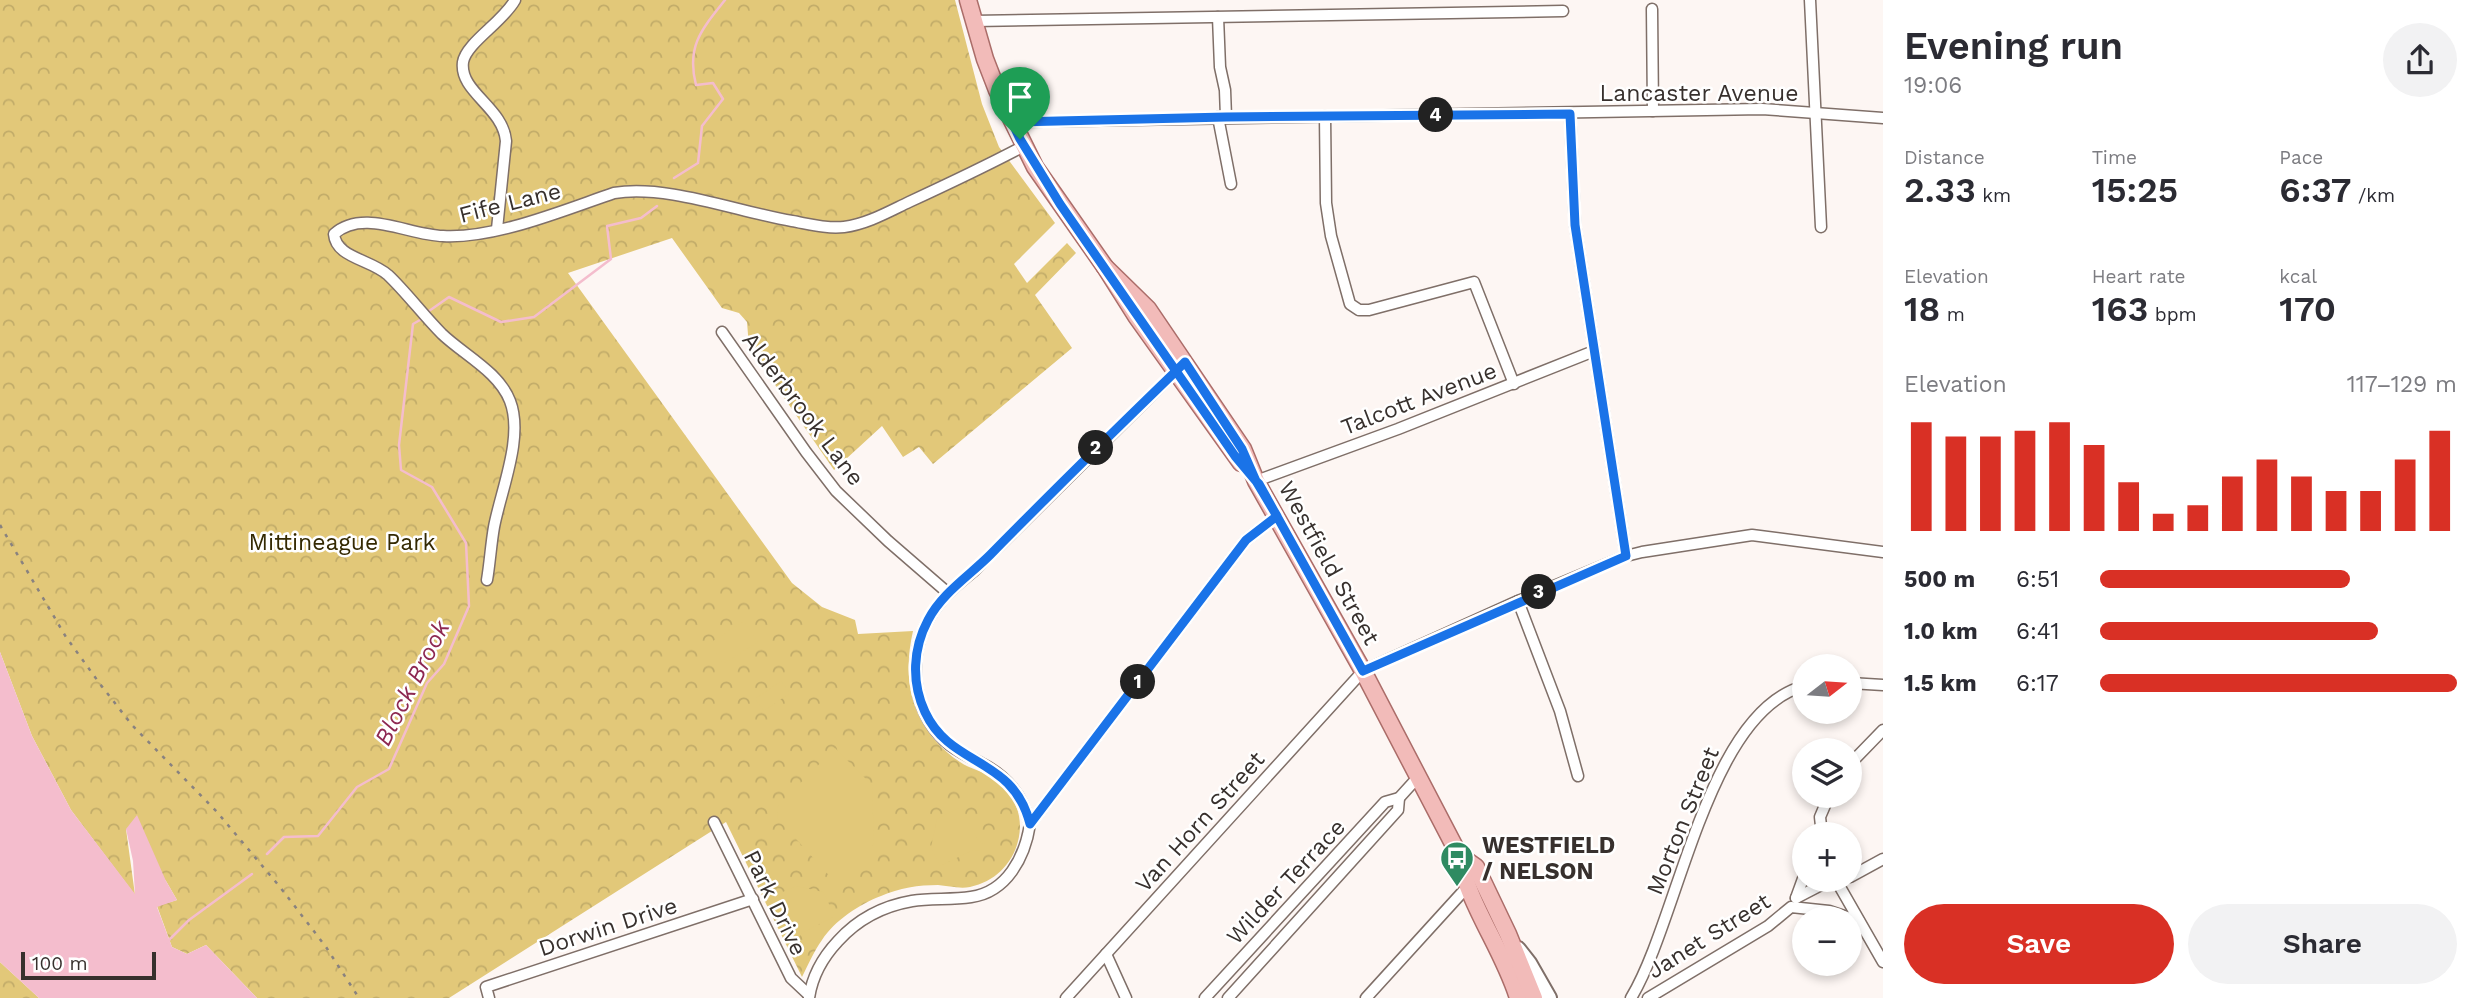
<!DOCTYPE html>
<html lang="en">
<head>
<meta charset="utf-8">
<style>
	:root { --surface:#fff; --page:#f2f2f3; --text:#2b2b33; --muted:#7c7c81; --accent:#d93025 }
	body { margin:0; font-family:"Work Sans",sans-serif; background:var(--page); color:var(--text); height:100vh; display:flex; flex-direction:column; font-size:26px; white-space:nowrap }
	* { box-sizing:border-box; margin:0 }
	p { font-size:23px; color:var(--muted) }
	.icon { flex:none; width:38px; height:38px; fill:none; stroke:currentColor; stroke-width:2; stroke-linecap:round; stroke-linejoin:round }
	.map { position:relative; flex:1; overflow:hidden }
	.panel { display:flex; flex-direction:column; background:var(--surface); width:595px }
	.panel>* { flex:none }
	.needle { width:46px; rotate:73deg }
	.controls { position:absolute; left:1792px; top:654px; display:grid; gap:14px }
	.controls a { display:grid; place-items:center; width:70px; height:70px; border-radius:50%; background:var(--surface); box-shadow:0 4px 10px #0003; font-size:35px }
	.scale { position:absolute; left:21px; bottom:18px; width:135px; box-sizing:border-box; padding-left:7px; border:4px solid #37302d; border-top:0; font-size:19px; line-height:24px; white-space:nowrap; color:#37302d; -webkit-text-stroke:5px #fff; paint-order:stroke }
	.pin { position:absolute; display:grid; place-items:center; width:60px; height:60px; color:#fff; margin:-72px -30px; border-radius:50% 50% 50% 0; rotate:-45deg; box-shadow:0 0 7px #0007 }
	.pin .icon { rotate:45deg }
	.km { position:absolute; width:35px; height:35px; margin:-18px; border-radius:50%; background:#222; color:#fff; font-size:19px; line-height:35px; text-align:center }
	.round { display:grid; place-items:center; flex:none; width:74px; height:74px; border-radius:37px; background:var(--page) }
	.overview { display:flex; align-items:center; justify-content:space-between; height:119px; padding:0 21px }
	h1 { font-size:38px; font-weight:600; line-height:52px }
	.figures { display:grid; grid-template-columns:repeat(3,1fr); gap:10px; height:119px; padding:7px 21px }
	.figures div { display:grid; align-content:center }
	.figures b { font-size:35px; font-weight:600 }
	.figures small { font-size:19px; font-weight:400 }
	.figures p { font-size:19px }
	.chart { height:196px; padding:14px 21px }
	.chart p { display:flex; justify-content:space-between }
	.chart svg { width:100%; height:126px; margin-top:7px; stroke:var(--accent); stroke-width:6 }
	.cta { display:flex; gap:14px; margin-top:auto; padding:14px 21px }
	.cta a { flex:1; height:80px; border-radius:42px; background:var(--accent); color:#fff; font-size:28px; font-weight:600; line-height:80px; text-align:center }
	.cta a+a { background:var(--page); color:var(--text) }
	ul { padding:0 21px; list-style:none; font-size:23px }
	li { display:grid; grid-template-columns:112px 84px 1fr; align-items:center; height:52px }
	li i { height:18px; border-radius:9px; background:var(--accent) }
	main { display:flex; flex:1; min-height:0 }
	.map>svg:first-child { display:block }
	.park { fill:url(#park-crowns) }
	.pitch { fill:#e2c879 }
	.water { fill:#f4bdcd }
	.lines { fill:none; stroke-linecap:round; stroke-linejoin:round }
	.stream { stroke:#f4bdcd; stroke-width:2.5 }
	.minor-casing { stroke:#7f6f68; stroke-width:13 }
	.secondary-casing { stroke:#7f6f68; stroke-width:18 }
	.primary-casing { stroke:#ab6d69; stroke-width:19 }
	.minor { stroke:#fff; stroke-width:10 }
	.secondary { stroke:#fff; stroke-width:14 }
	.primary { stroke:#f2bbb9; stroke-width:16 }
	.rail { stroke:#89827f; stroke-width:2.5; stroke-dasharray:3.5 7; stroke-linecap:butt }
	.route-casing { stroke:#fff; stroke-width:14 }
	.route { stroke:#1a73e8; stroke-width:9 }
	.labels { text-anchor:middle; dominant-baseline:central; stroke-width:5; stroke-linejoin:round; paint-order:stroke }
	.street-label { font-size:23px; fill:#37302d; stroke:#fff }
	.park-label { font-size:23px; fill:#342902; stroke:#fff }
	.poi-label { font-size:23px; font-weight:bold; fill:#37302d; stroke:#fff; text-anchor:start }
	.water-label { font-size:24px; font-style:italic; fill:#8d2851; stroke:#fff }
</style>
</head>
<body>
<main>
<div class="map">
<svg width="1883" height="998" viewBox="0 0 1883 998">
	<defs>
		<pattern id="park-crowns" width="20" height="18" patternUnits="userSpaceOnUse" patternTransform="scale(1.75)"><rect width="20" height="18" fill="#e2c879"/><path d="M2 6a3 3 0 1 1 6 0M12 15a3 3 0 1 1 6 0" fill="none" stroke="#c2ac69"/></pattern>
	</defs>
	<rect width="100%" height="100%" fill="#fdf6f3"/>
	<g class="park">
		<path d="M0,0H955L982,104L999,147L1055,223L1014,264L1027,283L1067,243L1076,253L1035,295L1072,348L933,464L919,447L903,457L882,426L834,470L749,347L747,322L739,313L722,308L672,238L568,273L792,583L822,607L855,620L858,634L913,631C901,684 913,730 960,762C970,769 983,771 993,778C1010,789 1020,807 1020,827C1019,857 999,881 970,887C960,889 948,886 938,885C919,885 899,888 881,896C860,904 835,920 822,940C814,951 808,965 802,977L726,822L449,998H257L206,945L187,954L172,947L157,906L177,900L166,881L126,829L135,895L71,810L32,736L0,652Z"/>
		<path d="M0,962L39,998H0Z"/>
	</g>
	<g class="pitch">
		<path d="M744,621L758,642L723,664L710,643Z"/>
		<path d="M781,681L790,693L764,711L755,699Z"/>
		<path d="M835,748L872,785L874,845L834,881L778,819L777,807Z"/>
		<path d="M961,807L978,840L986,845V849L983,851L973,850L940,866L931,847L937,819Z"/>
		<path d="M796,886L823,892L835,916L802,933L797,940L793,941L791,937L792,928L776,895Z"/>
	</g>
	<path class="water" d="M0,652L32,736L71,810L135,894L133,861L126,829L137,815L166,881L177,900L157,907L172,947L187,954L206,945L257,998H39L0,962Z"/>
	<g class="lines">
		<g class="stream">
			<path d="M674,178L698,163L702,126L723,99L713,83L696,85C686,46 702,29 725,0"/>
			<path d="M429,311L449,297L501,322L534,317L611,259L607,226L641,218L657,206"/>
			<path d="M267,854L284,837L318,836L357,787L389,769L427,683L444,664L469,606L466,543L432,487L401,470L399,445L413,324L420,320"/>
			<path d="M167,942L189,920L252,874"/>
		</g>
		<g class="minor-casing">
			<g id="minor">
				<path d="M1810,0L1821,227"/>
				<path d="M1652,9L1653,111"/>
				<path d="M1218,17L1220,67L1225,90L1226,117"/>
				<path d="M974,21L1563,11"/>
				<path d="M1570,114L1575,225L1626,556"/>
				<path d="M1325,116L1326,203L1331,236L1350,304L1359,310H1369L1474,282L1514,384"/>
				<path d="M1218,117L1231,184"/>
				<path d="M1012,122L1762,109L1883,118"/>
				<path d="M497,229L506,141C503,107 459,92 463,62C466,43 503,22 515,0"/>
				<path d="M722,332L806,452L836,491L888,541L948,593"/>
				<path d="M1256,481L1398,429L1594,351"/>
				<path d="M487,580C490,562 491,544 494,527C501,490 524,437 510,401C499,372 464,355 442,334C423,315 407,293 388,275C370,259 336,258 334,234C363,208 408,235 443,236C495,239 564,210 614,193C667,184 738,212 792,221C809,224 827,229 844,227C867,224 888,212 909,202C948,184 986,166 1024,146"/>
				<path d="M1518,601L1560,711L1578,776"/>
				<path d="M1850,683L1883,685"/>
				<path d="M1850,764L1883,730"/>
				<path d="M714,822L791,978L809,995"/>
				<path d="M1030,824C1023,796 1007,776 981,763C968,756 955,751 945,741C910,708 907,651 933,612C944,595 959,583 975,570L1177,370"/>
				<path d="M1822,835L1820,817L1829,796"/>
				<path d="M1850,877L1883,859"/>
				<path d="M1836,880L1883,962"/>
				<path d="M1796,898L1825,883L1841,880"/>
				<path d="M1796,898L1804,876"/>
				<path d="M1106,954L1126,998"/>
				<path d="M489,998L486,987L753,899"/>
				<path d="M809,998C812,977 823,957 838,941C857,920 883,906 912,901C931,898 951,900 971,897C1007,892 1025,857 1030,824L1246,540L1277,516"/>
				<path d="M1066,998L1363,671L1518,601L1626,556L1642,552L1752,535L1883,552"/>
				<path d="M1205,998L1385,802L1399,798L1419,776"/>
				<path d="M1228,998L1398,810L1399,798"/>
				<path d="M1366,998L1468,886"/>
				<path d="M1631,998C1679,919 1707,712 1804,686"/>
				<path d="M1648,998L1768,926L1791,907L1829,911L1859,921"/>
			</g>
		</g>
		<g class="secondary-casing">
			<path id="secondary" d="M1518,949L1529,963L1549,998"/>
		</g>
		<g class="primary-casing">
			<g id="primary">
				<path d="M968,0L985,59L997,90L1035,167L1105,267L1136,316L1241,463"/>
				<path d="M1105,267L1148,309L1243,449L1256,481L1363,671L1459,855C1468,905 1503,949 1518,998"/>
				<path d="M1459,855L1476,867L1508,934L1534,998"/>
			</g>
		</g>
		<use href="#minor" class="minor"/>
		<use href="#secondary" class="secondary"/>
		<use href="#primary" class="primary"/>
		<path class="rail" d="M0,525L66,637L100,684L132,725L217,812L280,887L326,947L359,998"/>
	</g>
	<g class="lines">
		<g class="route-casing">
			<path id="route" d="M1020,139L1060,204L1235,456L1256,481L1277,516L1246,540L1030,824C1013,756 951,768 925,712C911,682 913,648 928,620C942,593 969,576 990,555C1051,493 1113,432 1175,372L1185,362L1242,449L1256,481L1259,484L1363,671L1626,556L1575,225L1570,114L1226,117L1012,122L1020,139"/>
		</g>
		<use href="#route" class="route"/>
	</g>
	<defs>
		<g id="bus-pin" transform="scale(1.75)"><path d="M0 17L-7.5 6A9.5 9.5 0 1 1 7.5 6Z" fill="#2f8b62" stroke="#fff"/><path d="M-5-6H5V4H4V6H2V4H-2V6H-4V4H-5ZM-3.5-4V0h7V-4ZM-3.5 1.2v1.5H-2V1.2ZM2 1.2v1.5H3.5V1.2Z" fill="#fff"/></g>
	</defs>
	<g fill-rule="evenodd">
		<use href="#bus-pin" x="1457" y="858"/>
	</g>
	<g class="labels">
		<g class="street-label">
			<text x="1699" y="93">Lancaster Avenue</text>
			<text transform="translate(510 203) rotate(-14)">Fife Lane</text>
			<text transform="translate(1419 399) rotate(-21)">Talcott Avenue</text>
			<text transform="translate(803 409) rotate(53)">Alderbrook Lane</text>
			<text transform="translate(1329 563) rotate(61)">Westfield Street</text>
			<text transform="translate(1683 821) rotate(-68)">Morton Street</text>
			<text transform="translate(1200 822) rotate(-48)">Van Horn Street</text>
			<text transform="translate(1286 882) rotate(-47)">Wilder Terrace</text>
			<text transform="translate(775 903) rotate(64)">Park Drive</text>
			<text transform="translate(608 927) rotate(-18)">Dorwin Drive</text>
			<text transform="translate(1709 936) rotate(-32)">Janet Street</text>
		</g>
		<g class="park-label">
			<text x="342" y="542">Mittineague Park</text>
		</g>
		<g class="poi-label">
			<text x="1482" y="845">WESTFIELD<tspan x="1482" dy="26">/ NELSON</tspan></text>
		</g>
		<g class="water-label">
			<text transform="translate(412 683) rotate(-63)">Block Brook</text>
		</g>
	</g>
</svg>
<div class="controls">
<a><svg class="needle" viewBox="-14 -14 28 28"><path d="M0-13l5 13h-10z" fill="#e53935"/><path d="M0 13l5-13h-10z" fill="#7c7c81"/></svg></a>
<a><svg class="icon" aria-label="layers" viewBox="0 0 24 24"><path d="M12 4l9 5-9 5-9-5zM3 14l9 5 9-5"/></svg></a>
<a>+</a>
<a>−</a>
</div>
<div class="scale">100 m</div>
<div class="pin" style="left:1020px;top:139px;background:#1e9e55"><svg class="icon" aria-label="arrive" viewBox="0 0 24 24"><path d="M6 21V4h12l-3 4 3 4H6"/></svg></div>
<b class="km" style="left:1138px;top:682px">1</b>
<b class="km" style="left:1096px;top:448px">2</b>
<b class="km" style="left:1539px;top:592px">3</b>
<b class="km" style="left:1436px;top:115px">4</b>
</div>
<section class="panel">
<div class="overview"><div><h1>Evening run</h1><p>19:06</p></div><a class="round"><svg class="icon" aria-label="share" viewBox="0 0 24 24"><path d="M12 15V3M7 8l5-5 5 5M5 13v7h14v-7"/></svg></a></div>
<div class="figures">
<div><p>Distance</p><b>2.33<small> km</small></b></div>
<div><p>Time</p><b>15:25</b></div>
<div><p>Pace</p><b>6:37<small> /km</small></b></div>
</div>
<div class="figures">
<div><p>Elevation</p><b>18<small> m</small></b></div>
<div><p>Heart rate</p><b>163<small> bpm</small></b></div>
<div><p>kcal</p><b>170</b></div>
</div>
<div class="chart"><p><span>Elevation</span>117–129 m</p>
<svg viewBox="0 0 160 44" preserveAspectRatio="none"><path d="M5 44V6M15 44V11M25 44V11M35 44V9M45 44V6M55 44V14M65 44V27M75 44V38M85 44V35M95 44V25M105 44V19M115 44V25M125 44V30M135 44V30M145 44V19M155 44V9"/></svg>
</div>
<ul>
<li><b>500 m</b>6:51<i style="width:70%"></i></li>
<li><b>1.0 km</b>6:41<i style="width:78%"></i></li>
<li><b>1.5 km</b>6:17<i style="width:100%"></i></li>
</ul>
<div class="cta"><a>Save</a><a>Share</a></div>
</section>
</main>
</body>
</html>
